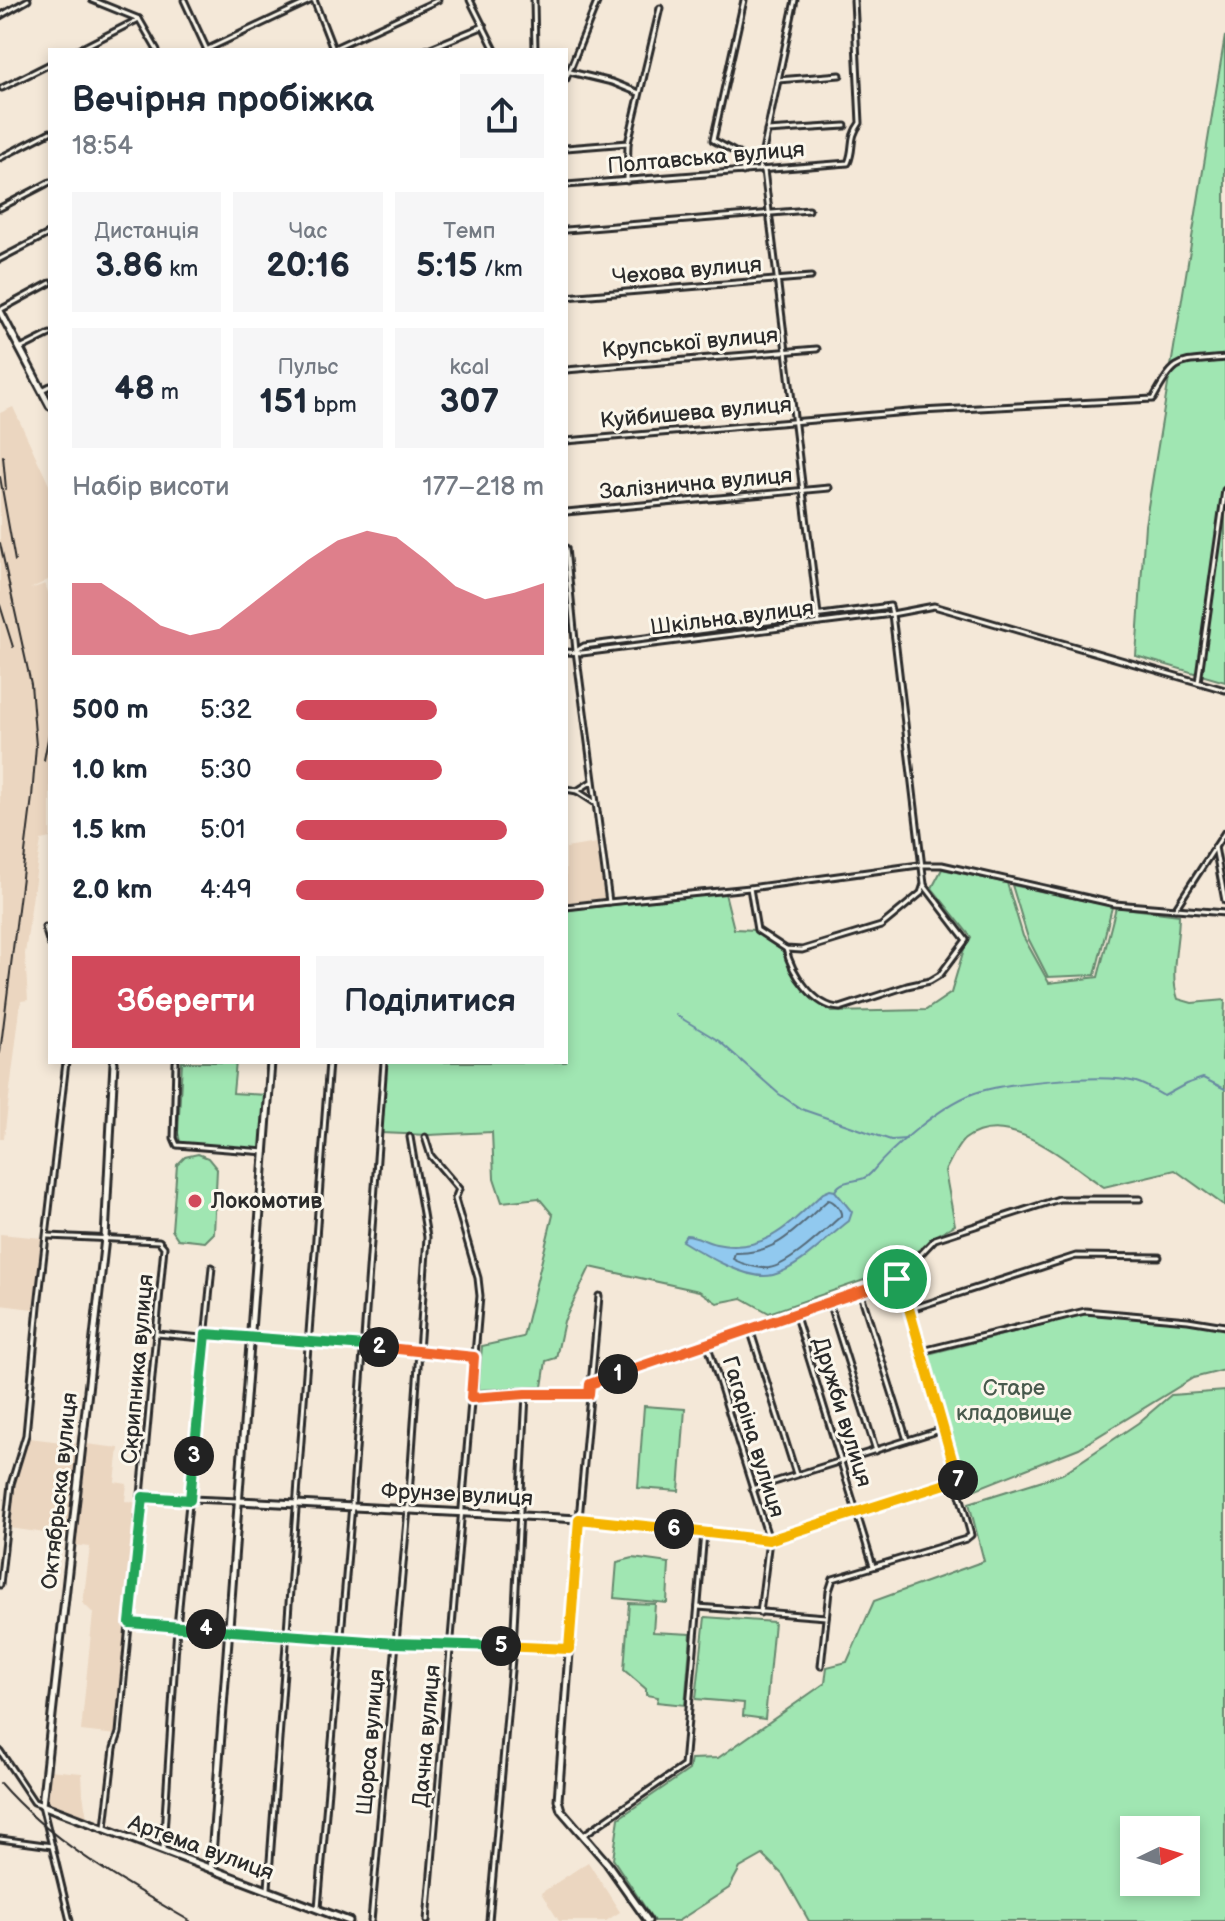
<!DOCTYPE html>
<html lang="uk">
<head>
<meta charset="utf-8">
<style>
	:root { --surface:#fff; --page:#f6f6f7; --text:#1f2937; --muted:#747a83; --accent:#d1495b }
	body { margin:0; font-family:"Balsamiq Sans",sans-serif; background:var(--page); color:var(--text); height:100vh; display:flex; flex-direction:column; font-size:30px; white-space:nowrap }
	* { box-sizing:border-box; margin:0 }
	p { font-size:26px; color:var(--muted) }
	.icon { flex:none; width:44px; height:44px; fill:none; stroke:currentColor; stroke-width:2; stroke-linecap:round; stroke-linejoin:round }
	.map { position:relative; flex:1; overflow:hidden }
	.drawer { position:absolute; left:48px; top:48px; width:520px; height:1016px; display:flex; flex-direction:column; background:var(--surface); border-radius:0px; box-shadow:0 4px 12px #0003 }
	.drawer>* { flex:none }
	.needle { width:52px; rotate:85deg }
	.fabs { position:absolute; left:1120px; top:1816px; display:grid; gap:16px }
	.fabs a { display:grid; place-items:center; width:80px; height:80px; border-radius:0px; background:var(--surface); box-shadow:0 4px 12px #0003; font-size:40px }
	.pin { position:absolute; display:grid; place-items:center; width:68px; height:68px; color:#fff; margin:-34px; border:4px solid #fff; border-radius:50%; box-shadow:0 2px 8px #0007 }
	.km { position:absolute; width:40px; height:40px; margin:-20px; border-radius:50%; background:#222; color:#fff; font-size:22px; line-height:40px; text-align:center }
	.round { display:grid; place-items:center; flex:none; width:84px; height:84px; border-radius:0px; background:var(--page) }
	.overview { display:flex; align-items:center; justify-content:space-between; height:136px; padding:0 24px }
	h1 { font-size:36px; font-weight:600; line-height:60px }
	.stats { display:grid; grid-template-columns:repeat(3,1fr); gap:12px; height:136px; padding:8px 24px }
	.stats div { display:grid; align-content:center; border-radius:0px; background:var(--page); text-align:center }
	.stats b { font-size:34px; font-weight:600 }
	.stats small { font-size:22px; font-weight:400 }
	.stats p { font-size:22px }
	.chart { height:224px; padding:16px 24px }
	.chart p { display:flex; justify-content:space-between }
	.chart svg { width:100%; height:144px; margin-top:8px; fill:var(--accent); opacity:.7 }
	.cta { display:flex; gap:16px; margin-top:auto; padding:16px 24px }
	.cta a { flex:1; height:92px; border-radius:0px; background:var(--accent); color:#fff; font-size:32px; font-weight:600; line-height:92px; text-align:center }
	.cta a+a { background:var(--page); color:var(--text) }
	ul { padding:0 24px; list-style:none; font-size:26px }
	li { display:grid; grid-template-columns:128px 96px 1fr; align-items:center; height:60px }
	li i { height:20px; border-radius:10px; background:var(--accent) }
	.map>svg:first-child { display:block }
	.built { fill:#ebd6c0 }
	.green { fill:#a0e6b2; stroke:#66886e; stroke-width:2; fill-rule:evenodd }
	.water { fill:#91c9ef; stroke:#688aa1; stroke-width:2 }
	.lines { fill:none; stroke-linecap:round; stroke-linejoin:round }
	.shore { stroke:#546a79; stroke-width:2 }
	.stream { stroke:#688aa1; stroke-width:2 }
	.street-casing { stroke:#2b2b2b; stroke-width:9 }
	.secondary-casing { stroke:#2b2b2b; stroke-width:11 }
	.street { stroke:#fbf7ec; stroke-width:3 }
	.secondary { stroke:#fbf7ec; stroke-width:5 }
	.rail { stroke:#2b2b2b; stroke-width:2 }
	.split-1-casing { stroke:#fff; stroke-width:16 }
	.split-2-casing { stroke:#fff; stroke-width:16 }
	.split-3-casing { stroke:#fff; stroke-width:16 }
	.split-4-casing { stroke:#fff; stroke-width:16 }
	.split-5-casing { stroke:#fff; stroke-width:16 }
	.split-6-casing { stroke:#fff; stroke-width:16 }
	.split-7-casing { stroke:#fff; stroke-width:16 }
	.split-8-casing { stroke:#fff; stroke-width:16 }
	.split-1 { stroke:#f0652b; stroke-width:10 }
	.split-2 { stroke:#f0652b; stroke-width:10 }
	.split-3 { stroke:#22a559; stroke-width:10 }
	.split-4 { stroke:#22a559; stroke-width:10 }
	.split-5 { stroke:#22a559; stroke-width:10 }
	.split-6 { stroke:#f5b400; stroke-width:10 }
	.split-7 { stroke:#f5b400; stroke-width:10 }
	.split-8 { stroke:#f5b400; stroke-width:10 }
	.poi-dot { fill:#d1495b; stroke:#fbf7ec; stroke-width:3 }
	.labels { text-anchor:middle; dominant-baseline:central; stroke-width:6; stroke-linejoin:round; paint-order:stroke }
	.street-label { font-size:22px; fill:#2b2b2b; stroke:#fbf7ec }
	.poi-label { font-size:22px; font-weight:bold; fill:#2b2b2b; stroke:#fbf7ec; text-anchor:start }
	.park-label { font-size:22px; fill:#485a4d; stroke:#fbf7ec }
</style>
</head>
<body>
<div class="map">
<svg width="1225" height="1921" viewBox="0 0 1225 1921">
	<rect width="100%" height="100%" fill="#f4e8d8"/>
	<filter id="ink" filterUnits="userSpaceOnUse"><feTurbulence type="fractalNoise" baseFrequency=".0125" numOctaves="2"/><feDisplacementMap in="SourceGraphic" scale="16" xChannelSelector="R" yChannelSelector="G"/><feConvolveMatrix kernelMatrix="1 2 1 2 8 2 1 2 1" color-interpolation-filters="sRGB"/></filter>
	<g filter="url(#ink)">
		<g class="built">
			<path d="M13,407L50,487V579L30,589L45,584L50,597V838L41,840L36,872L25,954L28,1000L21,1001L4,1138H0V413Z"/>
			<path d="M597,843L604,898L566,903V848Z"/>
			<path d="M0,1234L42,1238L33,1309L0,1305Z"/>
			<path d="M29,1438L78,1444L67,1536L9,1528L14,1483Z"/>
			<path d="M86,1444L119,1448L115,1482L127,1484L125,1501L140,1503L117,1735L81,1731L93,1613L83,1603L90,1547L74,1545Z"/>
			<path d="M49,1770L82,1773L83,1794L87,1818L45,1802Z"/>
			<path d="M588,1862L620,1912L606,1921H559L541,1893Z"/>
		</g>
		<g class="green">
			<path d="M1225,36V682L1136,656L1145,525Z"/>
			<path d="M942,869L1007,883L1023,936L1049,983L1098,977L1116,907L1179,915C1179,943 1169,973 1178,999L1192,1003L1225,1000L1222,1060L1225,1062V1206L1175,1170L1104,1187C1069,1164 1008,1106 965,1139C957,1145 950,1162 945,1171L955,1225L936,1235L896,1269L769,1313L742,1298L717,1303L699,1291L590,1267L564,1321L556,1358L546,1361L542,1387L478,1390L482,1346L523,1337L553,1215L539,1198L502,1202L494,1178L492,1132L428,1135L381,1133L385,1062H566V910L725,893L734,929L756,930L783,950L794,976L832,1012L926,1010L951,993L964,949L971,937L932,888Z"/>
			<path d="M1012,885L1096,903H1113L1095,975L1048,977L1028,938Z"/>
			<path d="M182,1062H236L233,1093L267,1095L263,1150L187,1145L180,1142L178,1133Z"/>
			<path d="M198,1154L208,1158L217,1169L214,1233L205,1242L178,1239L172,1230L177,1165L185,1157Z"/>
			<path d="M1084,1314L1187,1322L1225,1329V1370L1193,1378L1079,1448L966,1493L928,1354Z"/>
			<path d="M1225,1391V1921H809L783,1875L763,1855L740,1868L729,1888L678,1921H654L613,1859L619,1818L689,1770L691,1759L718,1758L825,1683L827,1667L847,1662L874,1601L984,1561L969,1503L1062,1474L1138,1423L1171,1395ZM1134,1830H1186V1882H1134Z"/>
			<path d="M644,1406L685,1409L679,1491L638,1488Z"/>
			<path d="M633,1558L669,1563L667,1603L614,1598L617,1562Z"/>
			<path d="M629,1603L655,1604L653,1632L691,1634L685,1705L657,1702L658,1697L646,1695V1689L624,1670Z"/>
			<path d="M705,1617L774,1622L765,1719L743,1716L744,1703L696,1699Z"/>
		</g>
		<path class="water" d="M830,1190L835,1191L852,1212L849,1221C826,1238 802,1267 773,1275C749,1282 703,1254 682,1241L686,1235C697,1235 705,1242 716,1244C765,1254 790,1224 823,1193Z"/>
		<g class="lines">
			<path class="shore" d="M828,1200C834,1200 842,1211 841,1216C825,1230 790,1265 769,1268C759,1269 742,1264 733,1259L735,1253C779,1254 797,1227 828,1200Z"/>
			<g class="stream">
				<path d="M676,1015L719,1041L779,1094L801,1109L879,1136L891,1140L906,1139"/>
				<path d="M835,1191C843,1176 861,1185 871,1173C892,1147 941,1106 972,1094C1003,1082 1105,1073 1136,1082C1146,1085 1155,1091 1164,1096L1186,1084L1203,1078L1225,1089"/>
			</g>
			<g class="street-casing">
				<g id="street">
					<path d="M92,0L139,19"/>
					<path d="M184,0L207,50"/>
					<path d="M314,0L333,49"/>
					<path d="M470,0L495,50"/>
					<path d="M534,0L535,50"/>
					<path d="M0,16L28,0"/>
					<path d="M78,50L139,19L157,50"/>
					<path d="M206,50L312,0"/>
					<path d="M330,50L438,0"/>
					<path d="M426,50L484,26"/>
					<path d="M566,71L612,82L639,93"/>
					<path d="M566,79L598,0"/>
					<path d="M778,80L840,75"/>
					<path d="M2,88L50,64"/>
					<path d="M767,131L845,126"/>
					<path d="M566,148L628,143"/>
					<path d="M0,158L50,132"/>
					<path d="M759,170L795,0"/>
					<path d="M764,170L819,623"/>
					<path d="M743,172L742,156L713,140L744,0"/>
					<path d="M627,181L628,143L660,8"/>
					<path d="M566,185L848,163C855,147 848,139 860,123L854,0"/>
					<path d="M0,208L50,182"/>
					<path d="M566,230L809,210"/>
					<path d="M0,259L50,233"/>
					<path d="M566,297L811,277"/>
					<path d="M0,310L50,283"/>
					<path d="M20,349L50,334"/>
					<path d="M566,370L817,349"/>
					<path d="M42,390L50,386"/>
					<path d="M566,441L920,411L1153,399C1177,355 1178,363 1225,358"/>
					<path d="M566,512L829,488"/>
					<path d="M566,548L576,651L609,902L750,888L919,865H942L1115,904L1225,913"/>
					<path d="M576,651L584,646L890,606L892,614L934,606L1225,690"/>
					<path d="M566,652L582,653L892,614L924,884L921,893L881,926L802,950L786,949L757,930L750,888"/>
					<path d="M1198,682L1225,490"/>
					<path d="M566,789L577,791L591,782"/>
					<path d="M577,791L594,802"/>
					<path d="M1215,847L1225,901"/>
					<path d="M566,907L609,902"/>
					<path d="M1175,909L1225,832"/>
					<path d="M45,927L50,944"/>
					<path d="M786,949C791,972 814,1007 840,1008L907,986L930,981L940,975L966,940L924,885"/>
					<path d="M176,1062L174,1138L177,1145L265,1152"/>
					<path d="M425,1137L431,1156L459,1189L455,1199L478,1278L480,1296L427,1921"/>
					<path d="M48,1236L159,1241L164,1247L119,1733L114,1748L105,1827"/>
					<path d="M860,1291L907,1440"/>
					<path d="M599,1296L579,1519L769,1540L707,1343"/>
					<path d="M829,1302L876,1451"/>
					<path d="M911,1309L1076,1256L1159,1257"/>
					<path d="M795,1313L873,1566"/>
					<path d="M750,1329L796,1474"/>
					<path d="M157,1334L202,1338L206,1334L364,1345L474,1357"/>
					<path d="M922,1351L1085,1311L1188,1320L1225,1326"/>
					<path d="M590,1384L897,1279L935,1239L1059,1199H1140"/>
					<path d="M471,1398L526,1394H587"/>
					<path d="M752,1489L943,1429"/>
					<path d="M143,1497L239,1501"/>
					<path d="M0,1585L11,1484L26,1435L38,1306L66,1062"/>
					<path d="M698,1607L826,1617"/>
					<path d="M760,1613L769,1540L958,1482"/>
					<path d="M130,1623L230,1631"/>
					<path d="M821,1666L829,1591L833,1579L966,1539L971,1535L902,1284L898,1280"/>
					<path d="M0,1751L34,1802L42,1805L70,1921"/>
					<path d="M585,1834L684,1766L704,1533"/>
					<path d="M0,1839L52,1846"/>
					<path d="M163,1849L177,1627L212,1267"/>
					<path d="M268,1888L329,1062"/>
					<path d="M318,1908L352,1505L384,1062"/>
					<path d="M371,1921L408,1509L427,1237L410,1137"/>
					<path d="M489,1921L513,1647L526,1394"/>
				</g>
			</g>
			<g class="secondary-casing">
				<g id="secondary">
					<path d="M0,311L50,406"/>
					<path d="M114,1062L105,1238L42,1805L349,1921"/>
					<path d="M239,1501L579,1519L558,1800L561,1810L607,1863L648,1921"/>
					<path d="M230,1631L395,1643L569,1649"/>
					<path d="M211,1869L271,1062"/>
				</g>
			</g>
			<use href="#street" class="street"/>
			<use href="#secondary" class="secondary"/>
			<g class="rail">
				<path d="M3,456L6,489"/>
				<path d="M0,477L15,561"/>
				<path d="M0,543L31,684L36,746L32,797L0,1053"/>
				<path d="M0,605L13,647"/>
				<path d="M44,760L50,729"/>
				<path d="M0,1783C52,1843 123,1882 190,1921"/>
			</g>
		</g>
	</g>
	<g class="lines" filter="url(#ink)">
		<g class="split-1-casing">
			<path id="split-1" d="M618,1374L897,1279"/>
		</g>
		<g class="split-2-casing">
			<path id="split-2" d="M379,1347L474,1357L471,1398L526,1394H589L590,1384L618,1374"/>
		</g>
		<g class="split-3-casing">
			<path id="split-3" d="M194,1456L206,1334L379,1347"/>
		</g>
		<g class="split-4-casing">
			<path id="split-4" d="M194,1456L190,1500L143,1497L130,1623L206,1629"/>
		</g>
		<g class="split-5-casing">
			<path id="split-5" d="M206,1629L395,1643L501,1646"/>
		</g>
		<g class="split-6-casing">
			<path id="split-6" d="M501,1646L569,1649L579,1519L674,1529"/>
		</g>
		<g class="split-7-casing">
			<path id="split-7" d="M674,1529L769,1540L958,1480"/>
		</g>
		<g class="split-8-casing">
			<path id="split-8" d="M897,1279L902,1284L958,1480"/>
		</g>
		<use href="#split-1" class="split-1"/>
		<use href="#split-2" class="split-2"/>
		<use href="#split-3" class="split-3"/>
		<use href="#split-4" class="split-4"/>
		<use href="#split-5" class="split-5"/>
		<use href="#split-6" class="split-6"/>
		<use href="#split-7" class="split-7"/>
		<use href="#split-8" class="split-8"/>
	</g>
	<circle class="poi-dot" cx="195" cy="1201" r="8"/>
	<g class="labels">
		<g class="street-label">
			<text transform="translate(706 158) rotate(-5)">Полтавська вулиця</text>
			<text transform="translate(687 271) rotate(-5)">Чехова вулиця</text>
			<text transform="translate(690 343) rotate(-5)">Крупської вулиця</text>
			<text transform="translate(696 413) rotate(-5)">Куйбишева вулиця</text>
			<text transform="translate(696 484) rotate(-5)">Залізнична вулиця</text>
			<text transform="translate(732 618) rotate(-7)">Шкільна вулиця</text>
			<text transform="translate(138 1369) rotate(-85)">Скрипника вулиця</text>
			<text transform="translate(842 1412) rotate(73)">Дружби вулиця</text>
			<text transform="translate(753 1437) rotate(73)">Гагаріна вулиця</text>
			<text transform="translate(60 1491) rotate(-84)">Октябрьска вулиця</text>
			<text transform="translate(457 1495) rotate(3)">Фрунзе вулиця</text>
			<text transform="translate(427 1736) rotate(-85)">Дачна вулиця</text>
			<text transform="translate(371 1742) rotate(-85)">Щорса вулиця</text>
			<text transform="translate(201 1848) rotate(20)">Артема вулиця</text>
		</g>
		<g class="poi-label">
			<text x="211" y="1201">Локомотив</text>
		</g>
		<g class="park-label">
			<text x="1014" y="1388">Старе<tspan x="1014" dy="25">кладовище</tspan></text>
		</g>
	</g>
</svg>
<div class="fabs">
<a><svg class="needle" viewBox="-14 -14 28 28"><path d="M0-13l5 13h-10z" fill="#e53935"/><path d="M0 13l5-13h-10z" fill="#747a83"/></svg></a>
</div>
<div class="pin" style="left:897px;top:1279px;background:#1e9e55"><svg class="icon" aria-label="arrive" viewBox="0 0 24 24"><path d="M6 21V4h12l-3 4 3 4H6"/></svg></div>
<b class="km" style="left:618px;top:1374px">1</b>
<b class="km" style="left:379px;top:1347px">2</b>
<b class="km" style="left:194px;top:1456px">3</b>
<b class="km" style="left:206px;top:1629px">4</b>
<b class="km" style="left:501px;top:1646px">5</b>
<b class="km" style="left:674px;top:1529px">6</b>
<b class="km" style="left:958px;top:1480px">7</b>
<section class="drawer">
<div class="overview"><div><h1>Вечірня пробіжка</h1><p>18:54</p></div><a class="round"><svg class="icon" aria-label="share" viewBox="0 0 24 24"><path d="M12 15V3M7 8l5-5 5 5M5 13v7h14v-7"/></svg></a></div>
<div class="stats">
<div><p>Дистанція</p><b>3.86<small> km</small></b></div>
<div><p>Час</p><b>20:16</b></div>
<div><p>Темп</p><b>5:15<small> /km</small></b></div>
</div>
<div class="stats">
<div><b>48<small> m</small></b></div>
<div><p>Пульс</p><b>151<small> bpm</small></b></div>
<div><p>kcal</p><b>307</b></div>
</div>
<div class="chart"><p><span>Набір висоти</span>177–218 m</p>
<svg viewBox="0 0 160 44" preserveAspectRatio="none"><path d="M0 44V22L10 22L20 28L30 35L40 38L50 36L60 29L70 22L80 15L90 9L100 6L110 8L120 15L130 23L140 27L150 25L160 22V44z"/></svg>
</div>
<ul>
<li><b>500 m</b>5:32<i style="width:57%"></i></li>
<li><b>1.0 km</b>5:30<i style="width:59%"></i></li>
<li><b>1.5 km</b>5:01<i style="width:85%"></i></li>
<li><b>2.0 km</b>4:49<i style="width:100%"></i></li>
</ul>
<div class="cta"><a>Зберегти</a><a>Поділитися</a></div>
</section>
</div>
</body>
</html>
